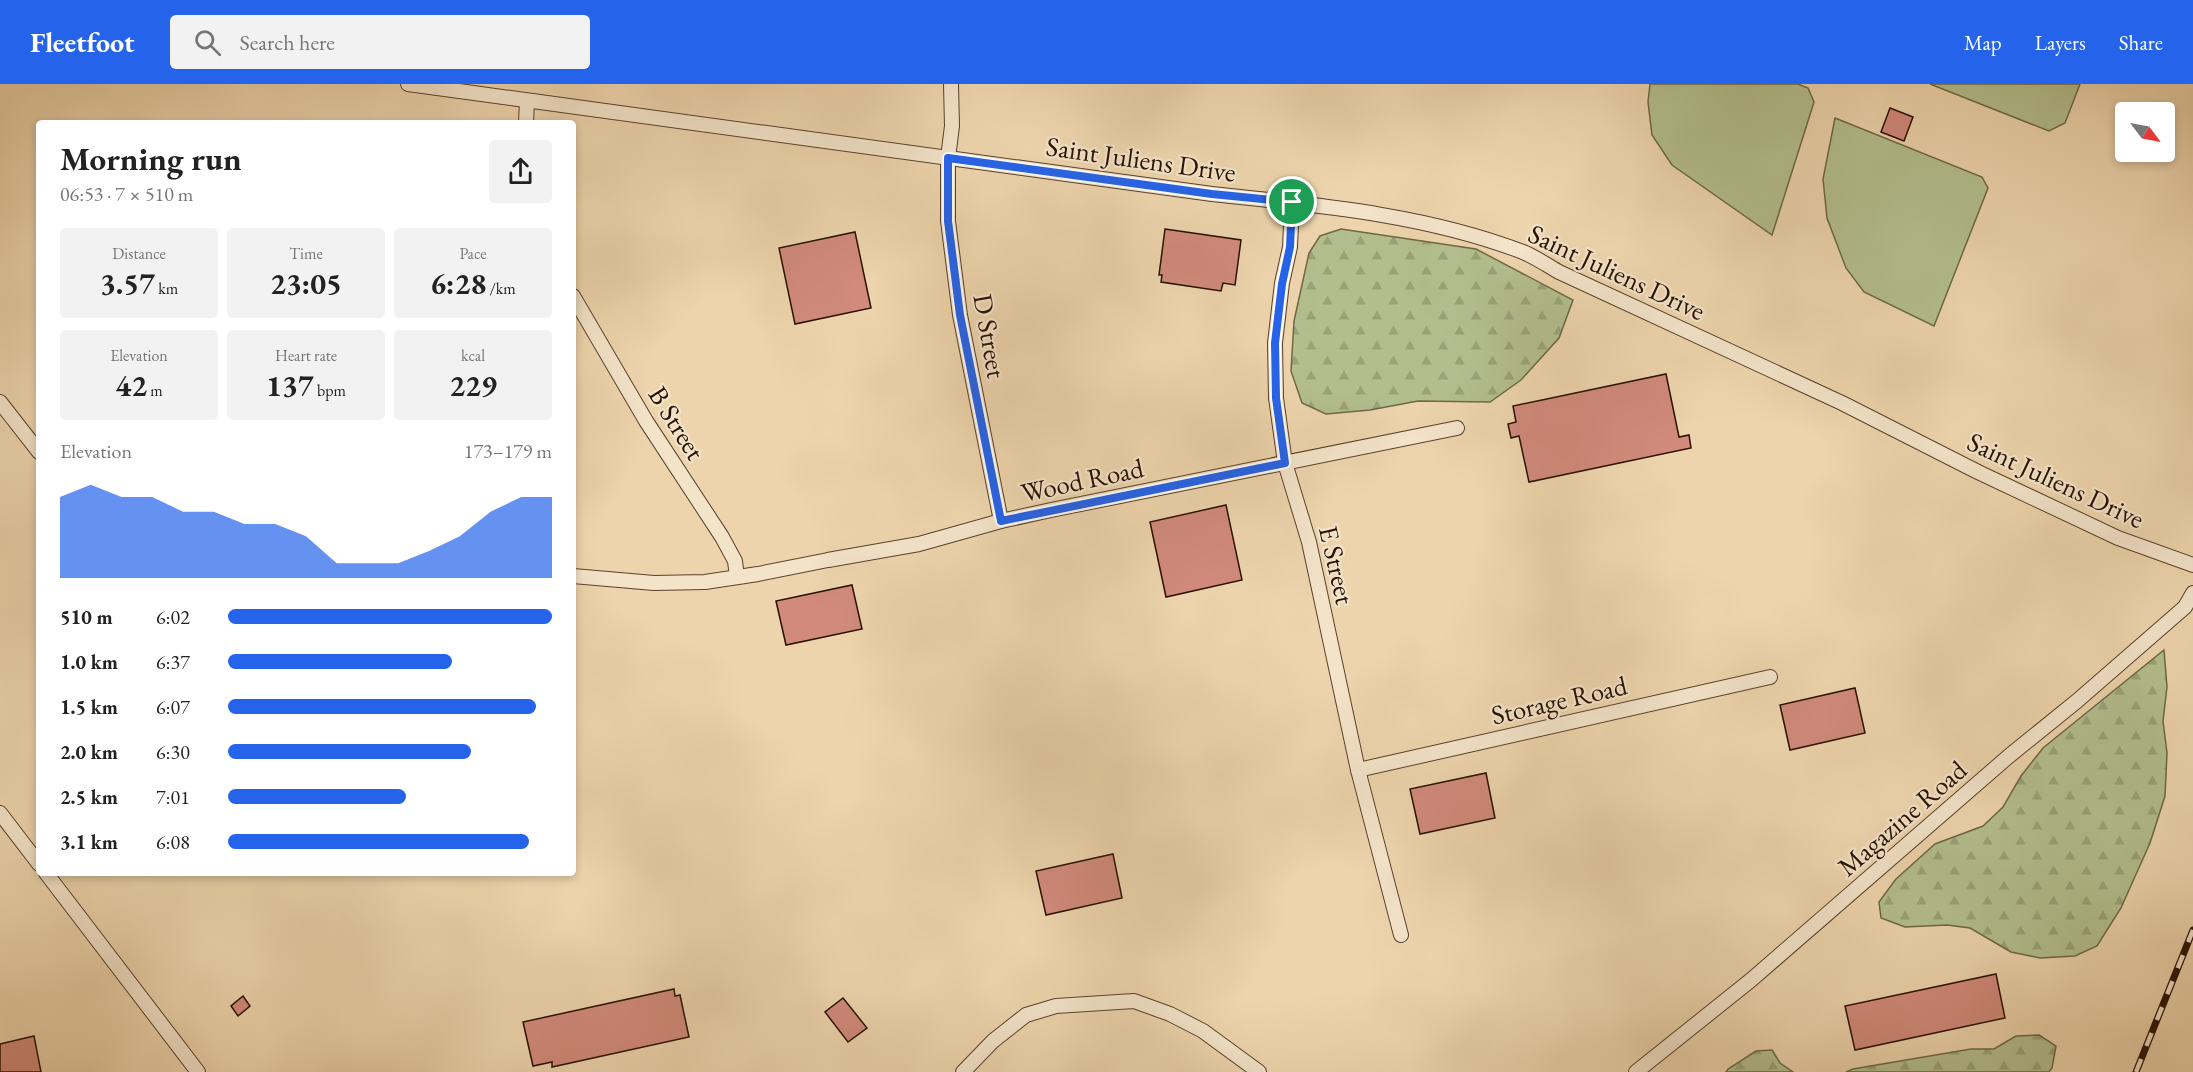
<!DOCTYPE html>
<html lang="en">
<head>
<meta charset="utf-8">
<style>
	:root { --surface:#fff; --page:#f2f2f2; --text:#222; --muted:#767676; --accent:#2563eb }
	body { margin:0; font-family:"EB Garamond",serif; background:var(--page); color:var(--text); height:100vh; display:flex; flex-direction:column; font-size:22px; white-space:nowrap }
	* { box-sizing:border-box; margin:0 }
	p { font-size:20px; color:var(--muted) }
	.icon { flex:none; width:33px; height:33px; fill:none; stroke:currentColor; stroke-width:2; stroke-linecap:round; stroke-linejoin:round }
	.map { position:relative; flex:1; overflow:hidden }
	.details { position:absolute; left:36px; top:36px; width:540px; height:756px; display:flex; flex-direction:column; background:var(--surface); border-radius:6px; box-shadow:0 3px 9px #0003 }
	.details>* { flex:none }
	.needle { width:39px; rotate:122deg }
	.buttons { position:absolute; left:2115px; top:18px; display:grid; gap:12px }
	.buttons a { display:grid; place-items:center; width:60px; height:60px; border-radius:6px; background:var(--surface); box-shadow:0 3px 9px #0003; font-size:30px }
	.pin { position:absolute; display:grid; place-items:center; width:51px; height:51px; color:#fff; margin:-26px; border:3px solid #fff; border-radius:50%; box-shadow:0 2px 6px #0007 }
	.round { display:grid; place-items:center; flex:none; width:63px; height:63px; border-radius:6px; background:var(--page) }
	.overview { display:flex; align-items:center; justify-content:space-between; height:102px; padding:0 24px }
	h1 { font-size:33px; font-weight:700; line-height:45px }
	.metrics { display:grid; grid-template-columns:repeat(3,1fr); gap:9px; height:102px; padding:6px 24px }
	.metrics div { display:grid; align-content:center; border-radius:6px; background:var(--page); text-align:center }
	.metrics b { font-size:30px; font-weight:700 }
	.metrics small { font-size:16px; font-weight:400 }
	.metrics p { font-size:16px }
	.chart { height:168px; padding:12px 24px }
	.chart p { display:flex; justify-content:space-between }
	.chart svg { width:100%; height:108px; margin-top:6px; fill:var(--accent); opacity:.7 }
	ul { padding:0 24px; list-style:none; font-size:20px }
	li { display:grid; grid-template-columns:96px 72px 1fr; align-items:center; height:45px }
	li i { height:15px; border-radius:8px; background:var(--accent) }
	header { display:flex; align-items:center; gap:36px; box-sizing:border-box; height:84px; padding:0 30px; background:var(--accent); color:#fff }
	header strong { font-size:28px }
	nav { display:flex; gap:33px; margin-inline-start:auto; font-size:21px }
	.search { width:420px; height:54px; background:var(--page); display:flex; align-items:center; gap:15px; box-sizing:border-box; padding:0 21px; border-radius:6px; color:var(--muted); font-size:22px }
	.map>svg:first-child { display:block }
	.forest { fill:url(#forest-firs); stroke:#6e6847; stroke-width:1.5 }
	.garden { fill:#b3be8e; stroke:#6e6847; stroke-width:1.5 }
	.building { fill:#d18a7b; stroke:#281100; stroke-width:1.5 }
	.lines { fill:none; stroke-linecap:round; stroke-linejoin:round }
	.minor-casing { stroke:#59422b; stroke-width:16 }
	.minor { stroke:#f3e3c9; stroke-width:14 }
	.rail-casing { stroke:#281100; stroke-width:7 }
	.rail { stroke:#f3e3c9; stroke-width:4.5; stroke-dasharray:14; stroke-linecap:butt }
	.route-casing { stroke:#fff; stroke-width:12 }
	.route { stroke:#2563eb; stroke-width:8 }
	.labels { text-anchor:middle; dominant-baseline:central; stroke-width:4.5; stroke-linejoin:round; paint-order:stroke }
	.street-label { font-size:27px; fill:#281100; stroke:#f3e3c9 }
</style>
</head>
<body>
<header>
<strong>Fleetfoot</strong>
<div class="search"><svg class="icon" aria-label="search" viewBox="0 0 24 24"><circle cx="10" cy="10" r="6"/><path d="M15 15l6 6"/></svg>Search here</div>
<nav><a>Map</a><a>Layers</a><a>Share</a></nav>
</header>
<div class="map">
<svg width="2193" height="988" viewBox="0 0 2193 988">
	<defs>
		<pattern id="forest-firs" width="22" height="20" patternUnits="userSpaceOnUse" patternTransform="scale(1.5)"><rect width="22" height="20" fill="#b3be8e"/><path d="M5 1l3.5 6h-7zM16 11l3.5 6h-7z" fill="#9aa279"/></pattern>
	</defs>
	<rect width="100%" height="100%" fill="#edd4ac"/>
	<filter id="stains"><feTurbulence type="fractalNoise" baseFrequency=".00333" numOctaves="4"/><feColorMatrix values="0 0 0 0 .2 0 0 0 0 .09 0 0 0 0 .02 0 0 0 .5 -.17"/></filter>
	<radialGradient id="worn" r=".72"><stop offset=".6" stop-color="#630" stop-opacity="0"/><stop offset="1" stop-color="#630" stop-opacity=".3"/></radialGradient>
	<g class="forest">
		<path d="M1341,145L1476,165L1573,216L1559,254L1521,296L1490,318L1418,317L1370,326L1326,330L1302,319L1291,287L1294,237L1309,169L1320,152Z"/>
		<path d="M2164,566L2167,603L2163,637L2167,669L2165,712L2150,759L2121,824L2097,862L2075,872L2040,874L2011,868L1970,844L1947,841L1905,843L1881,834L1879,818L1896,795L1935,760L1983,742L2003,723L2021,692L2043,664Z"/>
		<path d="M2039,951L2056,962L2052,984L2049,988H1846L1853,985L1971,965H1994L2016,952Z"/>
		<path d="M1772,966L1780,979L1793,988H1726L1728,985L1756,967Z"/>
	</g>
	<g class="garden">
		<path d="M1650,0H1798L1808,4L1814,18L1772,151L1672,81L1652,51L1648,18Z"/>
		<path d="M1930,0H2080L2065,39L2049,47Z"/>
		<path d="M1835,34L1982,93L1988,104L1934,242L1864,208L1846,184L1827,134L1823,95Z"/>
	</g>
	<g class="building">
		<path d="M1890,24L1913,33L1904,57L1881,48Z"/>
		<path d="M1165,145L1241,156L1235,201L1223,199L1221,207L1161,198L1162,191H1159Z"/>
		<path d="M855,148L871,224L795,240L779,164Z"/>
		<path d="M1666,290L1679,353L1689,351L1691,364L1529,398L1519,352L1511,354L1508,340L1516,338L1513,322Z"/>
		<path d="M1226,421L1242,496L1166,513L1150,438Z"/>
		<path d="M852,501L862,545L786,561L776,517Z"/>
		<path d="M1855,604L1865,649L1790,666L1780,621Z"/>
		<path d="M1486,689L1495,734L1420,750L1410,705Z"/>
		<path d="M1113,770L1122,814L1046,831L1036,787Z"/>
		<path d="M1996,890L2005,934L1855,966L1845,922Z"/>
		<path d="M674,905L675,912L680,911L689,953L552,983V978L533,982L523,938Z"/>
		<path d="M243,912L250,922L238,932L231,922Z"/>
		<path d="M843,914L867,944L848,958L825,928Z"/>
		<path d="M34,952L41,988H0V960Z"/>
	</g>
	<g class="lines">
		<g class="minor-casing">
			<g id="minor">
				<path d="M408,0L1212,110C1316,121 1424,130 1523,168C1535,173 1547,181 1559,188L1842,319L1978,388L2118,454L2193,481"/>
				<path d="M951,0L952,42L948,74V137L960,231L1001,437"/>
				<path d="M526,39L527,17"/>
				<path d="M1292,119L1290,163L1282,199L1275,259L1276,314L1285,379L1309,458L1358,686L1401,851"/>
				<path d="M573,212L646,337L722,453L735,477L737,493"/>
				<path d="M0,318L39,368"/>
				<path d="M573,492L654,499L705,498L758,490L828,476L919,460L1001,437L1051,426L1457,344"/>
				<path d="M1358,686L1770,593"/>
				<path d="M0,729L39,780"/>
				<path d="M46,789L198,988"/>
				<path d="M963,988L993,957L1026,931L1056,922L1134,917L1170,930L1203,947L1259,988"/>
				<path d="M1636,988L1751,896L2009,672L2077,617L2185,523L2193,509"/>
			</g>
		</g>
		<use href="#minor" class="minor"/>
		<g class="rail-casing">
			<path id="rail" d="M2136,988L2193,846"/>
		</g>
		<use href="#rail" class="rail"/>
	</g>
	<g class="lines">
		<g class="route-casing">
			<path id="route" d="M948,74L1212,110L1292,118L1290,163L1282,200L1275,259L1276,314L1285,379L1001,437L960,231L948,137Z"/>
		</g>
		<use href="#route" class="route"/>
	</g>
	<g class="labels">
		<g class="street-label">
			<text transform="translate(1141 75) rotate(8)">Saint Juliens Drive</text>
			<text transform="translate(1617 188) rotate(25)">Saint Juliens Drive</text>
			<text transform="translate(990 252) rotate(80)">D Street</text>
			<text transform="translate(677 339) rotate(58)">B Street</text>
			<text transform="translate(1082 396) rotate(-12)">Wood Road</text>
			<text transform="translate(2056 396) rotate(25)">Saint Juliens Drive</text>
			<text transform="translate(1337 481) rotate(77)">E Street</text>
			<text transform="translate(1559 616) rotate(-13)">Storage Road</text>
			<text transform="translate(1902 734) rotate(-41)">Magazine Road</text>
		</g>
	</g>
	<rect width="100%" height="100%" filter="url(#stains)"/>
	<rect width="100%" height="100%" fill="url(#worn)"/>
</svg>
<div class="buttons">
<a><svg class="needle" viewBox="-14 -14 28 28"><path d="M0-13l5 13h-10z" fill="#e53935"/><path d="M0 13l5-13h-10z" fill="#767676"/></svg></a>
</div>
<div class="pin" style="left:1292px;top:118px;background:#1e9e55"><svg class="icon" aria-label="arrive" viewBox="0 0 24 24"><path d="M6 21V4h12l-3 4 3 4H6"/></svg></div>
<section class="details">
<div class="overview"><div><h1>Morning run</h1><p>06:53 · 7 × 510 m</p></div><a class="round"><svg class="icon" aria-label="share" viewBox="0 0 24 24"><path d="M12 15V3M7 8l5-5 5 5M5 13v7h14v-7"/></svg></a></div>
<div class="metrics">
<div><p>Distance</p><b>3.57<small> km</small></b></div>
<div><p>Time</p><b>23:05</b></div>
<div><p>Pace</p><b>6:28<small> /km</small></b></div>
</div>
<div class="metrics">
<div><p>Elevation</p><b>42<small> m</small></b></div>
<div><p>Heart rate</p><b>137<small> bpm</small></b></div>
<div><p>kcal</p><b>229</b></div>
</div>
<div class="chart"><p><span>Elevation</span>173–179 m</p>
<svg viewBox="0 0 160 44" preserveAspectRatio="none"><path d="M0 44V11L10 6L20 11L30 11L40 17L50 17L60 22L70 22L80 27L90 38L100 38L110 38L120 33L130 27L140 17L150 11L160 11V44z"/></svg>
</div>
<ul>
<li><b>510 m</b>6:02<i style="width:100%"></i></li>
<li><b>1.0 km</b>6:37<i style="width:69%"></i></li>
<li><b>1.5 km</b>6:07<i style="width:95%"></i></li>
<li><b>2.0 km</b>6:30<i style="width:75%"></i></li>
<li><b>2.5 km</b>7:01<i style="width:55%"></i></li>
<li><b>3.1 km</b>6:08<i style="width:93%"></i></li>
</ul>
</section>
</div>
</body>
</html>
